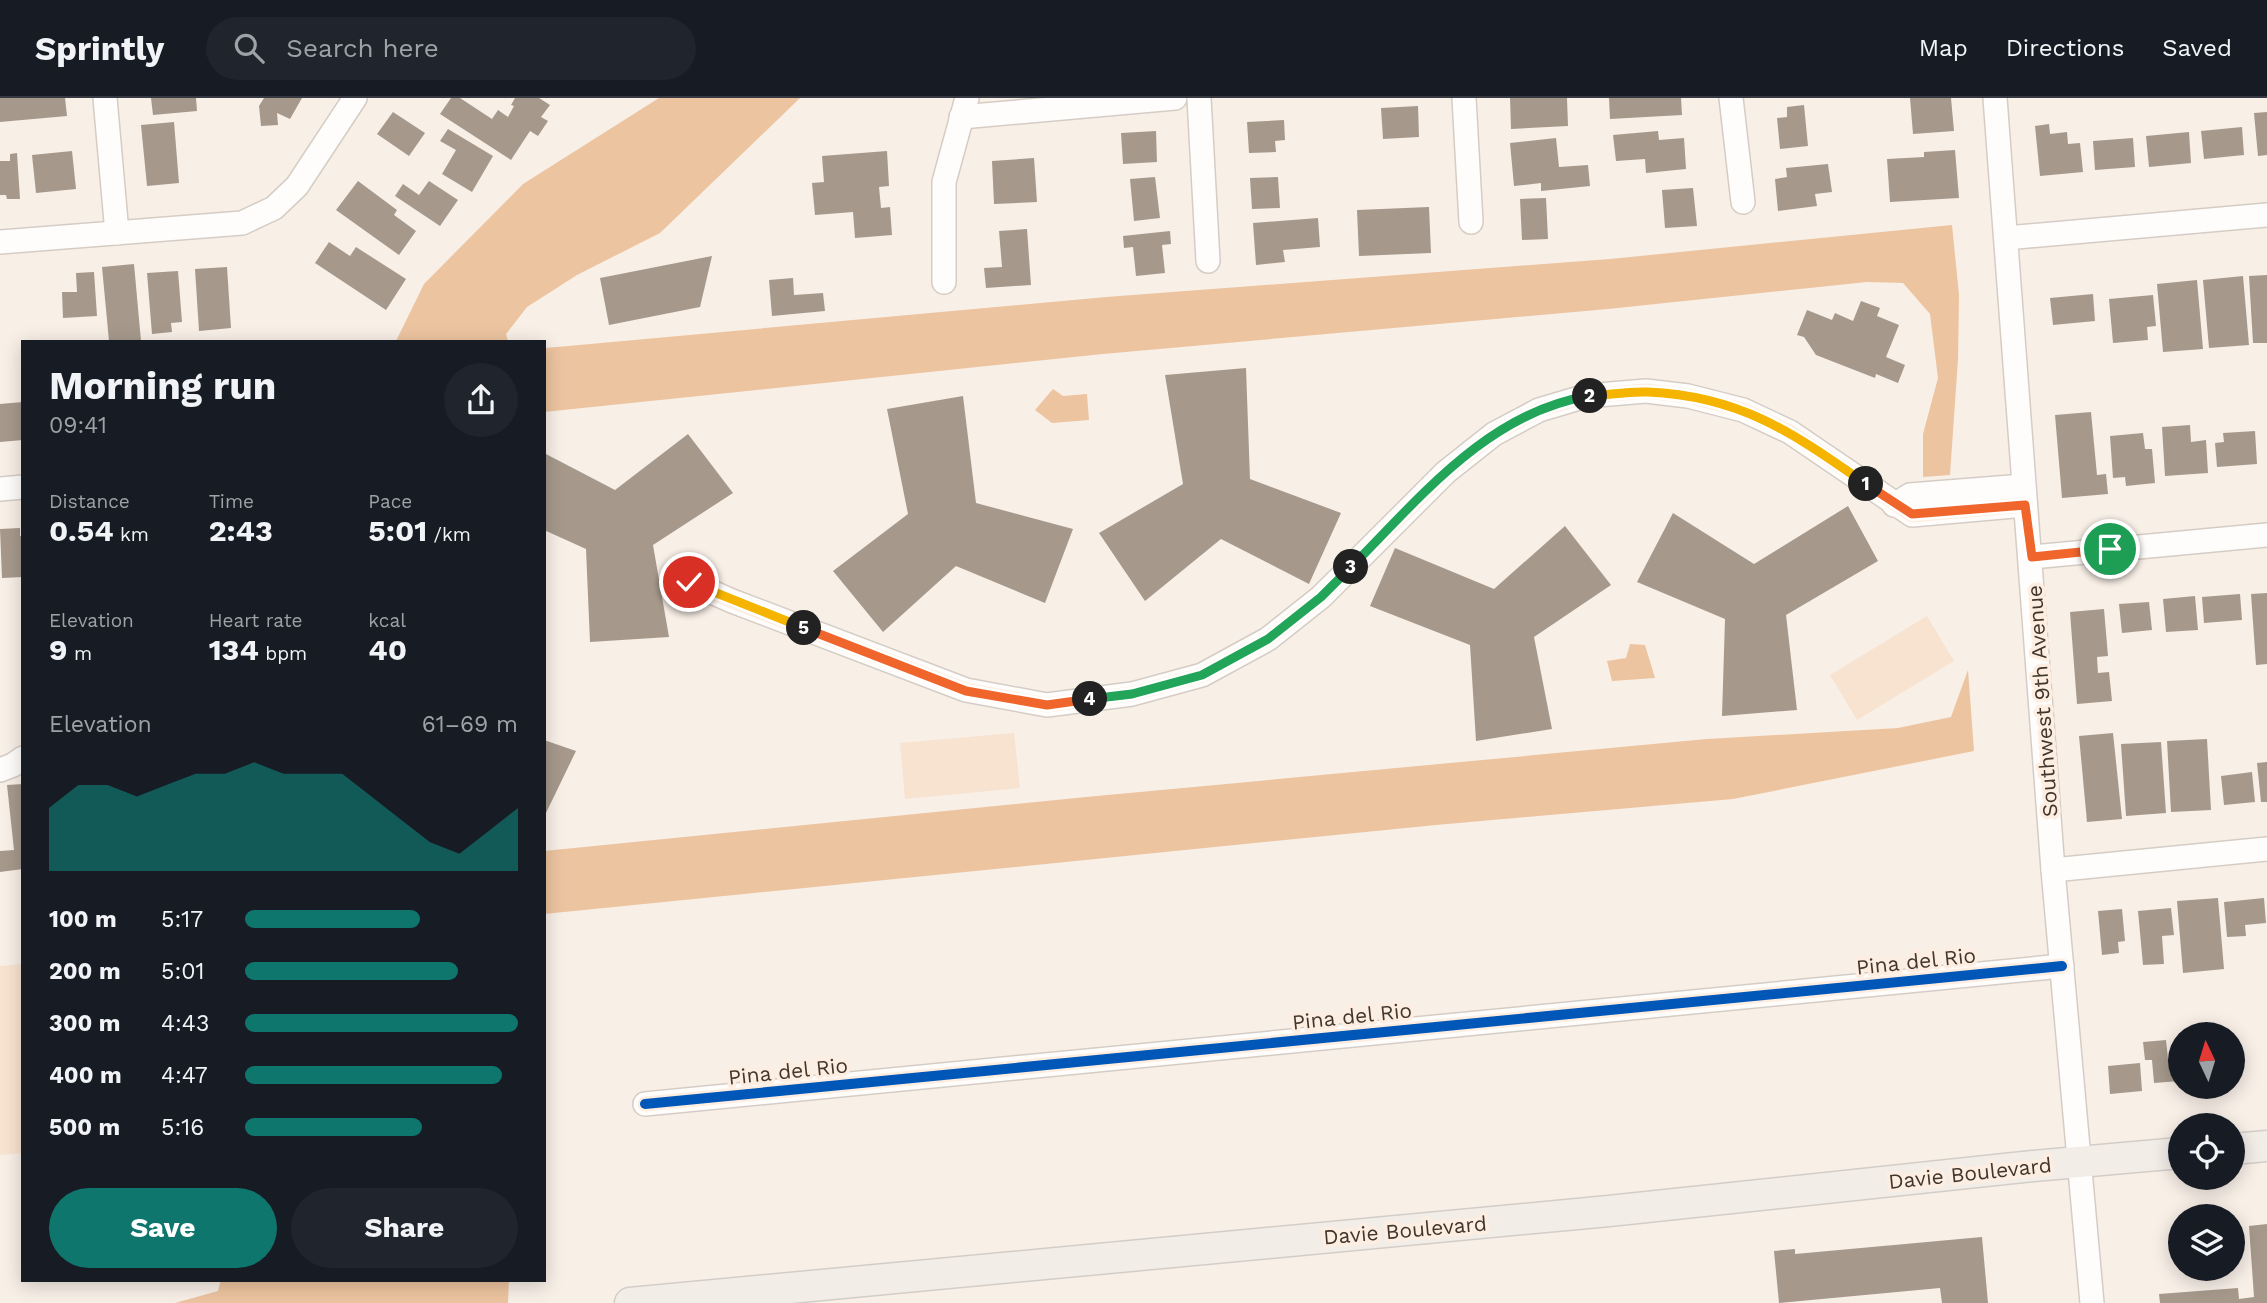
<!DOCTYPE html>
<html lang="en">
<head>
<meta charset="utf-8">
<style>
	:root { --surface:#171b24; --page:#20242c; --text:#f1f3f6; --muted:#9ea1a6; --line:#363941; --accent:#0f766e }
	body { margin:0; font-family:"Work Sans",sans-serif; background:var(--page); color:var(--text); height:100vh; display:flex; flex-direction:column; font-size:26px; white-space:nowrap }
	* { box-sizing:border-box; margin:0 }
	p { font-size:23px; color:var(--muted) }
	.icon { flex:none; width:38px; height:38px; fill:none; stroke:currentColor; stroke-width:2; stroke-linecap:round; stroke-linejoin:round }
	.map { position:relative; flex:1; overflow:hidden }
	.panel { position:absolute; left:21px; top:242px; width:525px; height:942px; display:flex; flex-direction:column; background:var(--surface); border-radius:0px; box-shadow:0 4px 18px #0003 }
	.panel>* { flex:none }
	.needle { width:46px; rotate:356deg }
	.controls { position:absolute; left:2168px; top:924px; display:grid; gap:14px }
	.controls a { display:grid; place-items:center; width:77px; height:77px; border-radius:50%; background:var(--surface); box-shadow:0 4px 18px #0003; font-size:35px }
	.pin { position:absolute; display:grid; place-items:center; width:60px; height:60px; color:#fff; margin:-30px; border:4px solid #fff; border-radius:50%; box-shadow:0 2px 7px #0007 }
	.km { position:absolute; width:35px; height:35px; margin:-18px; border-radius:50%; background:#222; color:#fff; font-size:19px; line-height:35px; text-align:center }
	.round { display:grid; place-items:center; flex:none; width:74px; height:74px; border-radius:37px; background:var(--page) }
	.overview { display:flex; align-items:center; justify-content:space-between; height:119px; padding:0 28px }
	h1 { font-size:38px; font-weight:700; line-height:52px }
	.figures { display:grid; grid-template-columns:repeat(3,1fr); gap:10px; height:119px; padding:7px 28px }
	.figures div { display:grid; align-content:center }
	.figures b { font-size:30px; font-weight:700 }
	.figures small { font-size:19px; font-weight:400 }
	.figures p { font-size:19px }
	.chart { height:196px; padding:14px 28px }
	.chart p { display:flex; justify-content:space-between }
	.chart svg { width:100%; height:126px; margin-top:7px; fill:var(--accent); opacity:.7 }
	.action { display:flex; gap:14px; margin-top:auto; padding:14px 28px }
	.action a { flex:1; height:80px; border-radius:42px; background:var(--accent); color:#fff; font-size:28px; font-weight:700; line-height:80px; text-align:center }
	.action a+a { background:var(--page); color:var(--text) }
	ul { padding:0 28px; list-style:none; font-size:23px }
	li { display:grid; grid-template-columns:112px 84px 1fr; align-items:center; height:52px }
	li i { height:18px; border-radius:9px; background:var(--accent) }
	header { display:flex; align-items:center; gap:42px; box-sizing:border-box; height:98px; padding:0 35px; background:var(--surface); border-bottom:2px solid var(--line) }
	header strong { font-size:33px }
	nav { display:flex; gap:38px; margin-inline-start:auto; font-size:24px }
	.search { width:490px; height:63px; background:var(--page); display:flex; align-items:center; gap:18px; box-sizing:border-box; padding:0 24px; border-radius:38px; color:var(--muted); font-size:26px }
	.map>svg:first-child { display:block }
	.green { fill:#f8e3d0 }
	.water { fill:#edc4a0 }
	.building { fill:#a6998c }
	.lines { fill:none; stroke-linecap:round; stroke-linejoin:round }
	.minor-casing { stroke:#d5cdc5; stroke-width:26 }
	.major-casing { stroke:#d3cdc8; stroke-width:33 }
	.minor { stroke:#fefdfb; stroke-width:23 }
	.major { stroke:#f3ede8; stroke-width:30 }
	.cycleway-casing { stroke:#feeee1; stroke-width:15 }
	.cycleway { stroke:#0057b8; stroke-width:10 }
	.split-1-casing { stroke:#fff; stroke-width:14 }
	.split-2-casing { stroke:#fff; stroke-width:14 }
	.split-3-casing { stroke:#fff; stroke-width:14 }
	.split-4-casing { stroke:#fff; stroke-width:14 }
	.split-5-casing { stroke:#fff; stroke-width:14 }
	.split-6-casing { stroke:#fff; stroke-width:14 }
	.split-1 { stroke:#f0652b; stroke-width:9 }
	.split-2 { stroke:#f5b400; stroke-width:9 }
	.split-3 { stroke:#22a559; stroke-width:9 }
	.split-4 { stroke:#22a559; stroke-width:9 }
	.split-5 { stroke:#f0652b; stroke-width:9 }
	.split-6 { stroke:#f5b400; stroke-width:9 }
	.labels { text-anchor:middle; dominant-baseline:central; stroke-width:7; stroke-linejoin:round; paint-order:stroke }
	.street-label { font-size:21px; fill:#40362d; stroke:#feeee1 }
</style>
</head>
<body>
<header>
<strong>Sprintly</strong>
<div class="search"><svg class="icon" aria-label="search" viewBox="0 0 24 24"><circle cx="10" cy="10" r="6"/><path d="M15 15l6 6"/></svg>Search here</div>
<nav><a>Map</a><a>Directions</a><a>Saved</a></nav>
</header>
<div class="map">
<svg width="2267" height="1205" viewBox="0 0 2267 1205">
	<rect width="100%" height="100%" fill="#f8efe7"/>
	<g class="green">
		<path d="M1927,518L1954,563L1857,622L1830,577Z"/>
		<path d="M1014,635L1020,690L905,701L900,645Z"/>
		<path d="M23,866V1055L0,1057V868Z"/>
	</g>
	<g class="water">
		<path d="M659,0H800L660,135L577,177L527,209L506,236L508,243H396L424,186L523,86Z"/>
		<path d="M1952,127L1959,197L1958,261L1950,377L1923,379V336L1938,280L1930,216L1903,185L1867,184L1608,211L1103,256L544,314L546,250L1106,199L1610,161Z"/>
		<path d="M1053,291L1063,298L1087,296L1089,322L1052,325L1035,312Z"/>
		<path d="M1630,546L1645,547L1655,580L1612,583L1607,563L1626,560Z"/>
		<path d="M1968,572L1974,653L1733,701L1436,727L544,816V753L1086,699L1707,641L1898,630L1951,619Z"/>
		<path d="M221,1181H509L508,1205H175L218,1193Z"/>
	</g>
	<g class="building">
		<path d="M0,0H65L67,18L0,24Z"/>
		<path d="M151,0H196L197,13L153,17Z"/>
		<path d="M264,0H302L290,21L277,15L278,27L261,28L259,8Z"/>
		<path d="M451,0H460L492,21L498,12L508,19L514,8L511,7L515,0H539L550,7L541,19L548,23L538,38L530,33L511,62L440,16Z"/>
		<path d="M1510,0H1567L1568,28L1511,31Z"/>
		<path d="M1609,0H1681L1682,17L1610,21Z"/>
		<path d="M1910,0H1951L1954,33L1913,36Z"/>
		<path d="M1804,7L1808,48L1780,51L1777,20L1787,19V9Z"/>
		<path d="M1418,8L1419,39L1383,41L1381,10Z"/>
		<path d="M393,14L425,35L409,58L377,36Z"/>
		<path d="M2267,14V57L2258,58L2254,15Z"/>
		<path d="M1284,22L1285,42L1275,43L1276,54L1249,55L1247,24Z"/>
		<path d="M174,24L179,85L147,88L141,27Z"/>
		<path d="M2049,26L2050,36L2067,34L2068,46L2080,45L2083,74L2040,78L2035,28Z"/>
		<path d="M2242,29L2244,57L2204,61L2201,33Z"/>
		<path d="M448,31L493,58L472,94L442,76L456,52L440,43Z"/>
		<path d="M1156,33L1157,64L1123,66L1121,35Z"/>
		<path d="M1658,33L1659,42L1684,40L1686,71L1646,75L1645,61L1616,63L1613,37Z"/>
		<path d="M2189,34L2191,65L2149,69L2146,38Z"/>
		<path d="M1556,40L1559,69L1588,67L1590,88L1541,93V85L1514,88L1510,45Z"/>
		<path d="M2133,40L2135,69L2095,72L2093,43Z"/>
		<path d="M1955,52L1959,100L1890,104L1887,61L1924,59V54Z"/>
		<path d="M72,53L76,91L36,95L32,57Z"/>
		<path d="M887,53L889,88L879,89L881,110L890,109L892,137L855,140L853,114L815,117L812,85L824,84L822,58Z"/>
		<path d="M17,55L20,101H7L6,97H0V63H10V56Z"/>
		<path d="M1034,60L1037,104L994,106L992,63Z"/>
		<path d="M1828,66L1832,94L1815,96L1817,108L1778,113L1775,81L1787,79L1786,70Z"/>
		<path d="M1155,79L1160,120L1134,123L1130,81Z"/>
		<path d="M1278,79L1280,110L1252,111L1250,80Z"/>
		<path d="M358,83L397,112L394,117L416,133L399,157L336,112Z"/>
		<path d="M429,83L458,102L440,128L395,98L403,86L419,97Z"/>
		<path d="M1693,90L1697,128L1665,130L1662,92Z"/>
		<path d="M1546,100L1548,141L1522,142L1520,101Z"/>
		<path d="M1429,109L1431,155L1359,158L1357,112Z"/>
		<path d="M1318,120L1320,149L1283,152L1285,164L1256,167L1253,125Z"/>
		<path d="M1027,131L1031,187L986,190L984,170L1002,169L999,133Z"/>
		<path d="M1170,133L1171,146L1162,147L1165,175L1136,178L1133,149L1124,150L1123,138Z"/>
		<path d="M329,144L350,158L356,149L406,181L386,212L315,165Z"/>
		<path d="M712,158L700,209L609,227L600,180Z"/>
		<path d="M134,166L141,243H109L102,169Z"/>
		<path d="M227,169L231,230L199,233L195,171Z"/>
		<path d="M178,173L182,224L171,225L172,234L152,236L147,175Z"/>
		<path d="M94,174L97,218L63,220L62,194H77L76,175Z"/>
		<path d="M2267,177V245H2253L2249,178Z"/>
		<path d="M2243,178L2249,247L2209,250L2203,182Z"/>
		<path d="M793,180L794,197L823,195L825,213L772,218L769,182Z"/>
		<path d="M2197,182L2203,251L2163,254L2157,186Z"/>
		<path d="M2093,196L2095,223L2053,227L2050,200Z"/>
		<path d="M2153,197L2156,228L2147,229L2148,242L2113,245L2109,201Z"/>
		<path d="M1861,203L1880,210L1877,218L1899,227L1886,259L1905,267L1898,285L1876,276L1875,280L1816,257L1804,239L1797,237L1807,212L1832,222L1835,215L1853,223Z"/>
		<path d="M1246,270L1250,381L1341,415L1309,486L1221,441L1145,503L1099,435L1183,386L1165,277Z"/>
		<path d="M963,298L976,405L1073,431L1045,505L956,468L883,534L833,473L908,416L887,311Z"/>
		<path d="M23,304V342L0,344V306Z"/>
		<path d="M2091,314L2097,377L2106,376L2108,396L2062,400L2055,317Z"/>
		<path d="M2190,327L2191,344L2206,342L2208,375L2165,378L2162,329Z"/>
		<path d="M2255,333L2257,366L2217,369L2215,345L2224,344L2223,335Z"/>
		<path d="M2143,335L2145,351H2152L2155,385L2126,388L2125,379L2113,380L2110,338Z"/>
		<path d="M688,336L733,395L653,447L669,539L590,544L586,451L544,432V355L615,392Z"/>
		<path d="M1848,408L1878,463L1786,517L1797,612L1722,618L1725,521L1637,484L1673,415L1754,466Z"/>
		<path d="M1565,428L1611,487L1534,539L1552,631L1476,643L1470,547L1370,508L1395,450L1494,491Z"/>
		<path d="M20,430V438H23V479L2,480L0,431Z"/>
		<path d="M2267,495V566L2256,567L2251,496Z"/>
		<path d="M2240,496L2242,522L2204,525L2202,499Z"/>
		<path d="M2195,498L2198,532L2166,534L2163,501Z"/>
		<path d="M2149,504L2152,532L2122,535L2119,506Z"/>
		<path d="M2104,511L2108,558L2097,559L2098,575L2109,574L2112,603L2077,606L2070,514Z"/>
		<path d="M2113,635L2122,721L2087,724L2079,638Z"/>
		<path d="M2207,641L2211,712L2171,714L2167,643Z"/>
		<path d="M544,642L576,653L544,719Z"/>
		<path d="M2161,644L2166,715L2126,718L2121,646Z"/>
		<path d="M2267,664V704H2261L2257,665Z"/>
		<path d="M2252,674L2255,704L2224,707L2221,678Z"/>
		<path d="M23,686V771L0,774V753L14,752L7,687Z"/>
		<path d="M2218,800L2224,871L2183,875L2177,803Z"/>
		<path d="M2264,800L2266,825L2245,827L2246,838L2227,839L2224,804Z"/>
		<path d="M2171,810L2174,837L2162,838L2164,866L2143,867L2138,813Z"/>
		<path d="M2122,811L2125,843L2118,844L2119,855L2102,857L2098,813Z"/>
		<path d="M2166,942L2168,961L2180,960V983L2154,985L2152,962H2145L2143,944Z"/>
		<path d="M2140,965L2142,993L2110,996L2108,968Z"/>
		<path d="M2267,1126V1205H2160L2159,1196L2238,1190L2239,1201L2254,1199L2249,1128Z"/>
		<path d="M1982,1139L1988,1205H1942L1940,1190L1779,1205L1774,1153L1795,1151V1156Z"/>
	</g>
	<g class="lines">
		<g class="minor-casing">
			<g id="minor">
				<path d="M105,0L117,135"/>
				<path d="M1199,0L1208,163"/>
				<path d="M1464,0L1471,124"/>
				<path d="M1731,0L1743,104"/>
				<path d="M1995,0L2053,772L2092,1205"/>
				<path d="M961,19L1175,0"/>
				<path d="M2006,140L2267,117"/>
				<path d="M0,144L242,125L274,110L297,88L355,0"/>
				<path d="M944,184V84L967,0"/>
				<path d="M0,391L23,389"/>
				<path d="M1894,407L1910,397L2023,388"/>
				<path d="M2032,459L2267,437"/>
				<path d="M689,484L732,503L966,592L1047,607L1132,596L1202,577L1268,541L1321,499L1446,374L1494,336L1539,312L1586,298L1646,293L1688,298L1743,312L1790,334L1912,417L2025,407"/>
				<path d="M0,672L13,667L23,660"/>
				<path d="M2053,772L2267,751"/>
				<path d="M645,1006L2062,868"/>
			</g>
		</g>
		<g class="major-casing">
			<g id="major">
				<path d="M2233,1051L2267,1048"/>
				<path d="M630,1205L1609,1113L2033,1068L2180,1055"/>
			</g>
		</g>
		<use href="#minor" class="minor"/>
		<use href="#major" class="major"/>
		<g class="cycleway-casing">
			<g id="cycleway">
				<path d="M689,484L732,503L966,592L1047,607L1132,596L1202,577L1268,541L1321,499L1446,374L1494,336L1539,312L1586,298L1646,293L1688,298L1743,312L1790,334L1912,417L2025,407"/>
				<path d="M645,1006L2062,868"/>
			</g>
		</g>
		<use href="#cycleway" class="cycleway"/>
	</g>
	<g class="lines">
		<g class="split-1-casing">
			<path id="split-1" d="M1866,386L1912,416L2025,407L2032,459L2110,451"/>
		</g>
		<g class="split-2-casing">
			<path id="split-2" d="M1590,298C1609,297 1629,293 1648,294C1741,298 1793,335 1866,386"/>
		</g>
		<g class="split-3-casing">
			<path id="split-3" d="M1351,469C1419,401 1489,313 1590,298"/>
		</g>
		<g class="split-4-casing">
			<path id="split-4" d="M1090,601L1132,596L1202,577L1268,541L1321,499L1351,469"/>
		</g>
		<g class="split-5-casing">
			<path id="split-5" d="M804,530L966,593L1047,607L1090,601"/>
		</g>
		<g class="split-6-casing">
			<path id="split-6" d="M689,484L804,530"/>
		</g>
		<use href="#split-1" class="split-1"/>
		<use href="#split-2" class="split-2"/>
		<use href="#split-3" class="split-3"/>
		<use href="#split-4" class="split-4"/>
		<use href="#split-5" class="split-5"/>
		<use href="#split-6" class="split-6"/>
	</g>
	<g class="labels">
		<g class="street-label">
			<text transform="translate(2042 603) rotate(-94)">Southwest 9th Avenue</text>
			<text transform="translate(1916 863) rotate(-6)">Pina del Rio</text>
			<text transform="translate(1352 918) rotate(-6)">Pina del Rio</text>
			<text transform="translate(788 973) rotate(-6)">Pina del Rio</text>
			<text transform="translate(1970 1075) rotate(-6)">Davie Boulevard</text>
			<text transform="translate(1405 1132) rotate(-5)">Davie Boulevard</text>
		</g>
	</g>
</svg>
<div class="controls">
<a><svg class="needle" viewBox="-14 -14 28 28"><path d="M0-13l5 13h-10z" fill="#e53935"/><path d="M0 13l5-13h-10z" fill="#9ea1a6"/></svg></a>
<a><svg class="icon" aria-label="locate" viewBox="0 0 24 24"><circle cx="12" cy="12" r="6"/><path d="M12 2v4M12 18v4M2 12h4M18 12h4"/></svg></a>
<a><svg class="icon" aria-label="layers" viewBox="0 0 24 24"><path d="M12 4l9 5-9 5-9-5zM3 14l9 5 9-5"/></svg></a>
</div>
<div class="pin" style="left:2110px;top:451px;background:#1e9e55"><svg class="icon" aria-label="arrive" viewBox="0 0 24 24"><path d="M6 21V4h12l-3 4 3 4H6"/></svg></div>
<div class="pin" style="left:689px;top:484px;background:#d93025"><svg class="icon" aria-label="check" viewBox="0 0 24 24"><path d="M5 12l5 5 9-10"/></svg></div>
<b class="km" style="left:1866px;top:386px">1</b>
<b class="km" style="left:1590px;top:298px">2</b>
<b class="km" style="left:1351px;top:469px">3</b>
<b class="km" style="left:1090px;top:601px">4</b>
<b class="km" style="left:804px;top:530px">5</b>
<section class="panel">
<div class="overview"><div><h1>Morning run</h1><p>09:41</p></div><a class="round"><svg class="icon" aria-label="share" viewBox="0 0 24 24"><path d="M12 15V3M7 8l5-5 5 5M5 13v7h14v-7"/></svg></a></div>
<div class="figures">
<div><p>Distance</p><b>0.54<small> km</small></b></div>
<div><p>Time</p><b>2:43</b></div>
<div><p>Pace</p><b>5:01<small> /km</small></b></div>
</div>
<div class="figures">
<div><p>Elevation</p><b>9<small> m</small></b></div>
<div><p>Heart rate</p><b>134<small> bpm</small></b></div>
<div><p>kcal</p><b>40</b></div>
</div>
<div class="chart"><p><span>Elevation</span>61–69 m</p>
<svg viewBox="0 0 160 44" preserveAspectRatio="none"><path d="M0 44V22L10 14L20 14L30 18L40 14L50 10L60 10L70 6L80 10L90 10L100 10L110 18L120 26L130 34L140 38L150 30L160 22V44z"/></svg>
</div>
<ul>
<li><b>100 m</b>5:17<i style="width:64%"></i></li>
<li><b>200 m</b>5:01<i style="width:78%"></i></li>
<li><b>300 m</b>4:43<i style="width:100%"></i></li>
<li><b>400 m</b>4:47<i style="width:94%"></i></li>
<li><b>500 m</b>5:16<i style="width:65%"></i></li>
</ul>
<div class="action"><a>Save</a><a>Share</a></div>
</section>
</div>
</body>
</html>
